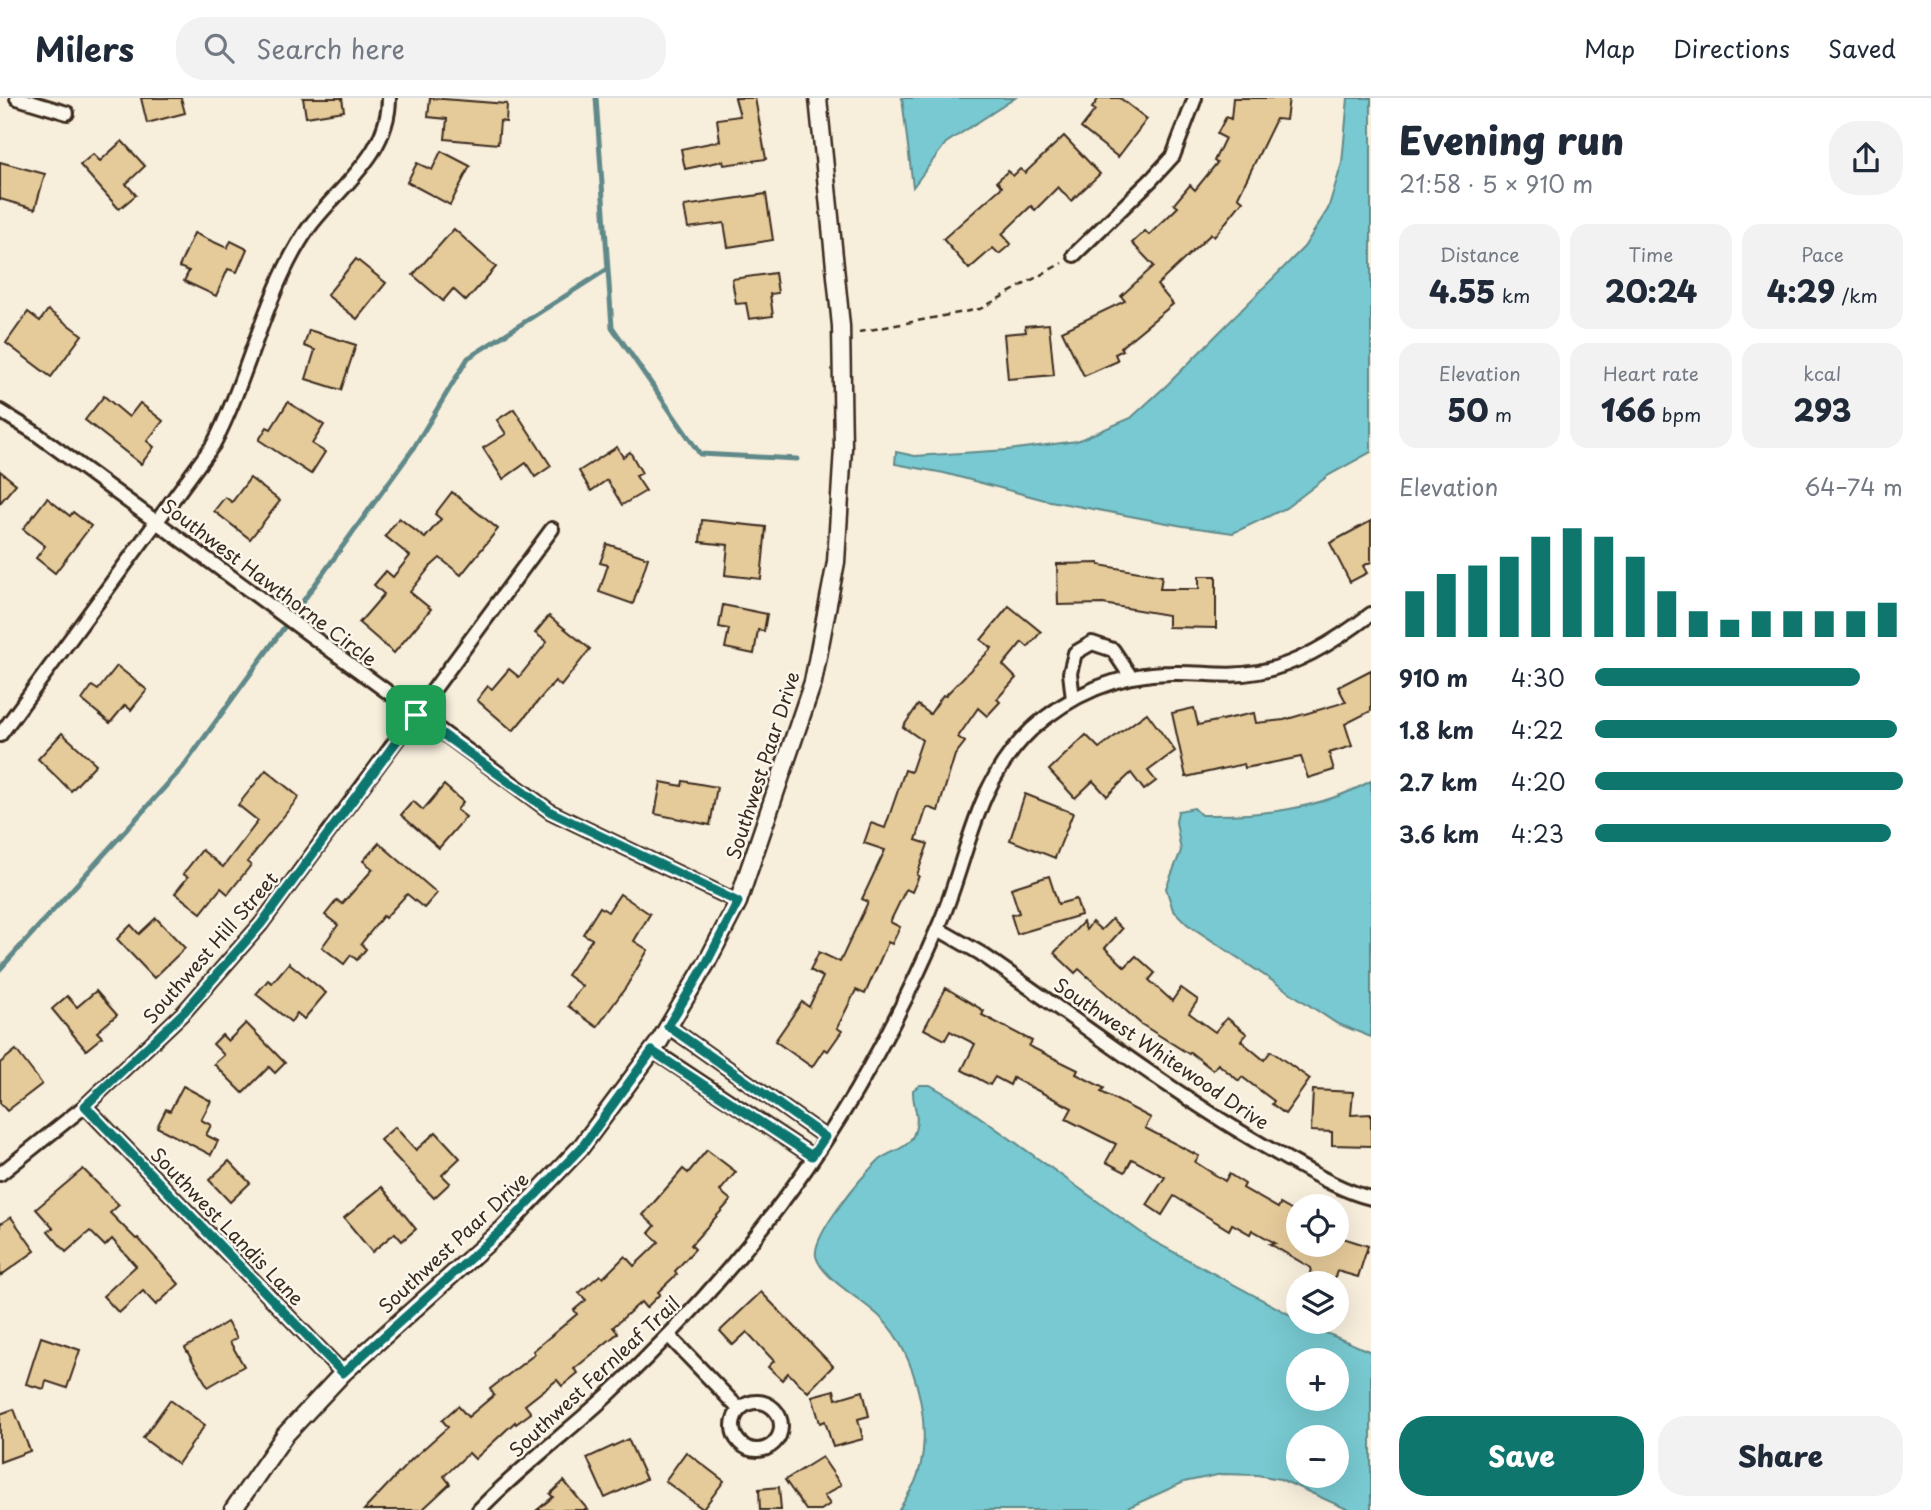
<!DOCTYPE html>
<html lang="en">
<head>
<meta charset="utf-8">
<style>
	:root { --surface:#fff; --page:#f2f2f3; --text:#1f2937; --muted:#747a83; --line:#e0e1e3; --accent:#0f766e }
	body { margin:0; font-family:"Playpen Sans",sans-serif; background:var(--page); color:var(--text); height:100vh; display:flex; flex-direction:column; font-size:26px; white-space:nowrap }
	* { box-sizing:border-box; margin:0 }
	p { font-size:23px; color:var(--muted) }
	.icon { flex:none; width:38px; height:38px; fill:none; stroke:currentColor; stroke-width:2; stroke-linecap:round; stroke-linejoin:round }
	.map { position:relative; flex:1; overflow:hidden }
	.panel { display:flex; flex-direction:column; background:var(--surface); width:560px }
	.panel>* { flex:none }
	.buttons { position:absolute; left:1286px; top:1096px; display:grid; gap:14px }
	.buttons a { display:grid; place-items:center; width:63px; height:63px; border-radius:50%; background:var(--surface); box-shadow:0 7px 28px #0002; font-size:35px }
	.pin { position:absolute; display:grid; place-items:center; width:60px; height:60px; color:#fff; margin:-30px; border-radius:14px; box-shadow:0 4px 10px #0006 }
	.round { display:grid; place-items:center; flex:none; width:74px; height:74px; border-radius:28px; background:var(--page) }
	.headline { display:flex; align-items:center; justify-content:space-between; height:119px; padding:0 28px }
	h1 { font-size:38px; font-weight:800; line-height:52px }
	.metrics { display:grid; grid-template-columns:repeat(3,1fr); gap:10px; height:119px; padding:7px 28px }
	.metrics div { display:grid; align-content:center; border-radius:18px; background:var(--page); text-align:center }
	.metrics b { font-size:30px; font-weight:800 }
	.metrics small { font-size:19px; font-weight:400 }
	.metrics p { font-size:19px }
	.chart { height:196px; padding:14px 28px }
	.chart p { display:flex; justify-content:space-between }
	.chart svg { width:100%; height:126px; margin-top:7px; stroke:var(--accent); stroke-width:6 }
	.cta { display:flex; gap:14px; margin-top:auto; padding:14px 28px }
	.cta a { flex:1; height:80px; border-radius:28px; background:var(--accent); color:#fff; font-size:28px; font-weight:800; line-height:80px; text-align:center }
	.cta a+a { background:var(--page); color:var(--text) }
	ul { padding:0 28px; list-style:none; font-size:23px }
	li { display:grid; grid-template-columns:112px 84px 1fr; align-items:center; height:52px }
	li i { height:18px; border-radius:9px; background:var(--accent) }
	header { display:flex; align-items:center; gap:42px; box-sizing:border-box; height:98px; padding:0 35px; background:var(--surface); border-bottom:2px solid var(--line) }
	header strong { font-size:33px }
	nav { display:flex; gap:38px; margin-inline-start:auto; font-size:24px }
	.search { width:490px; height:63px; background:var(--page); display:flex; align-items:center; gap:18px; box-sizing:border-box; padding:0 24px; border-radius:28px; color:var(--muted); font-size:26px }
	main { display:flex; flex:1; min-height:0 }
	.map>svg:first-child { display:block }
	.water { fill:#78c9d1; stroke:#608989; stroke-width:2; fill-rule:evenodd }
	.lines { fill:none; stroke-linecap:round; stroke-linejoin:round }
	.stream { stroke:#608989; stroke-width:5 }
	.building { fill:#e5ca9a; stroke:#3b2a1e; stroke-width:2 }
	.minor-casing { stroke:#3b2a1e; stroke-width:18 }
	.tertiary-casing { stroke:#3b2a1e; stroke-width:21 }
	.path { stroke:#3b2a1e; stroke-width:2.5; stroke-dasharray:7 5; stroke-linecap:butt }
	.minor { stroke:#fbf7ec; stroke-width:12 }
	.tertiary { stroke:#fbf7ec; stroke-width:16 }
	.route-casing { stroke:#fff; stroke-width:14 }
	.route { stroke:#0f766e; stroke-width:9 }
	.labels { text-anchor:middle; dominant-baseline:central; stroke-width:5; stroke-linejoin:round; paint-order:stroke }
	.street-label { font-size:19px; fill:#3b2a1e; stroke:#fbf7ec }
</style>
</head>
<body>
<header>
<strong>Milers</strong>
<div class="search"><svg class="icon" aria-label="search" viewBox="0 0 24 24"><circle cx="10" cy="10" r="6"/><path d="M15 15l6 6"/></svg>Search here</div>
<nav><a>Map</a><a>Directions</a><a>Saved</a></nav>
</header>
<main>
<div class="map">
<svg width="1371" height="1412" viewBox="0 0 1371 1412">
	<rect width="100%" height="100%" fill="#f7eedc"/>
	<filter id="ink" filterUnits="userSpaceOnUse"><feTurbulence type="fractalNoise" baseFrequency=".0143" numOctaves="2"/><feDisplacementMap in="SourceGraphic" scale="14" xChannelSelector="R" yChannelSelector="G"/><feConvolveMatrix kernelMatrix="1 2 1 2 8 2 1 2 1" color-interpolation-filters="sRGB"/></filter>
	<g filter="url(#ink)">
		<g class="water">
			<path d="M902,0H1015L946,45L913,89Z"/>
			<path d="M1348,0H1371V354L1329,377L1286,410L1233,435L1183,428L1045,402L944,375L895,366L896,354L915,358L1008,352L1077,343L1131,320L1168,286L1304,149L1328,111L1342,65Z"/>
			<path d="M1371,683V939L1336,925L1187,826L1173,812L1166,790L1181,753L1176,724L1178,713L1194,710L1201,717C1260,718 1318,712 1371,683Z"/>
			<path d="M920,987H930L956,1002L1153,1143L1298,1221V1223L1371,1254V1412H1349L1280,1381L1257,1377L1222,1376L1184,1384L1123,1412H899C904,1403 910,1394 915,1384C936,1338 917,1255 881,1220C865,1203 821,1180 816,1158C812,1137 863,1077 879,1062C890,1053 906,1052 913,1038C922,1017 912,1010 913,992ZM1298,1262H1337V1300H1298ZM1298,1339H1337V1377H1298Z"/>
		</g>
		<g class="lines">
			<g class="stream">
				<path d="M596,0L612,229L700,356L797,361"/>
				<path d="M0,871L183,669L413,351L468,260L606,172"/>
			</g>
		</g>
		<g class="building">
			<path d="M141,0H181L185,15L147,25Z"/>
			<path d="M303,0H342L344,13L306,19Z"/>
			<path d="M430,0L507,6L506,24L500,23L498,46L445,41L447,21L428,19Z"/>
			<path d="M735,0H755L766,61L724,67L723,63L685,71L681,51L720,43L717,21L740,18Z"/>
			<path d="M1099,0H1120L1147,21L1118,59L1081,30L1095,12L1092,10Z"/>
			<path d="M1233,0H1289L1286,22L1276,21L1238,99L1243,103L1214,139L1211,136L1157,187L1173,206L1121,249L1123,252L1115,256L1118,263L1084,278L1062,233L1125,203L1121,198L1154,168L1132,145L1145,133L1149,137L1178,109L1174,106L1190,87L1195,92L1217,65L1214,63L1225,40L1217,36L1226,19L1231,21Z"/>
			<path d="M1064,38L1100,76L1071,103L1058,89L1035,112L1031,108L1002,136L1011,146L999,156L993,150L969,171L943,141L1002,89L997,83L1008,73L1013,78L1020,71L1025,75Z"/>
			<path d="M122,43L145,68L126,86L136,97L119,111L80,67L93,56L100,63Z"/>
			<path d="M441,53L470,68L450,107L407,84L417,65L432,72Z"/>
			<path d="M0,64L45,76L35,111L0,101Z"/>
			<path d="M766,96L773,142L728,149L724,125L688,130L684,108Z"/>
			<path d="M454,131L496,169L466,203L453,191L443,203L413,177Z"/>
			<path d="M194,135L227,150L231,143L247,151L237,174L228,171L216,198L184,183L189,173L179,169Z"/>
			<path d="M356,161L386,185L357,221L327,197Z"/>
			<path d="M775,175L778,195L770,196L773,218L749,221L746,205L736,206L732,181Z"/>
			<path d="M48,212L82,237L51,279L6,245L28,214L40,223Z"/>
			<path d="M1049,226L1054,277L1008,281L1004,236L1026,234L1025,228Z"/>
			<path d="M309,232L356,247L341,292L306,281L315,252L304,248Z"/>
			<path d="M104,298L129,319L140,305L163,323L147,343L154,349L141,366L85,322Z"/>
			<path d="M288,304L324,327L312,346L325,354L311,376L259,342L267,329L271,331Z"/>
			<path d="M514,311L551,368L535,379L526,365L503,381L483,350L506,336L497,322Z"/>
			<path d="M617,349L623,359L630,354L642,375L636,378L646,393L622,407L607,382L591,393L579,373Z"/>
			<path d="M0,373L16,386L0,405Z"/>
			<path d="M250,380L280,403L250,441L214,413L225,399L232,404Z"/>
			<path d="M452,394L498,431L461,477L440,460L430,469L410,494L431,511L394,555L359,525L384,496L374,487L386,473L393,479L410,458L385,438L399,420L425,440L441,421L435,416Z"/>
			<path d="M47,400L70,418L73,414L91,428L55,475L36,460L45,448L23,431Z"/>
			<path d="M702,422L766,429L761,481L725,477L728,447L700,444Z"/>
			<path d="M1371,423V464L1363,468L1367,475L1350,484L1330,445Z"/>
			<path d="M607,446L648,460L633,506L599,494L608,467L600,465Z"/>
			<path d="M1099,465V467L1162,478L1160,491H1199V478H1216V530L1168,529V517L1103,506L1058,507L1057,466Z"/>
			<path d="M723,507L767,516L764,533L758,532L754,556L725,550L729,531L719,529Z"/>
			<path d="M1009,508L1041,534L1028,549L1022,544L1003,567L1016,580L997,601L1000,604L987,618L978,610L958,639L965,644L955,657L938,713L927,709L916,742L928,746L917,777L919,778L912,794L906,791L890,824L900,829L892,846L888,844L865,896L856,892L837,930L842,933L828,953L824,951L812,969L775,943L802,904L809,909L823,879L810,872L819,854L840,864L868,804L862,801L885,752L864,745L871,725L885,730L905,672L911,674L922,642L903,629L918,607L930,616L943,597L945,598L992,550L981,542Z"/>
			<path d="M549,518L590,551L561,588L555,583L513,633L477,602L488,588L492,591L509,571L519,579L547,544L535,535Z"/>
			<path d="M117,568L147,592L131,612L125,607L110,625L82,602L92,588L98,592Z"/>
			<path d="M1371,572V613L1345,626L1352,648L1329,655L1334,672L1308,680L1301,659L1245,670L1244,666L1186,679L1172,615L1194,610L1198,627L1254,615L1256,625L1284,622L1346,604L1338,589Z"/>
			<path d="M1147,615L1175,653L1148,673L1156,683L1144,692L1131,675L1107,698L1093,683L1075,700L1049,672L1086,637L1099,650Z"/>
			<path d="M62,635L96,666L71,693L38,661Z"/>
			<path d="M266,672L299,699L247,764L251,767L228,796L221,790L201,815L175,795L188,779L183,776L202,752L223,769L258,723L238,707Z"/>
			<path d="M683,683L717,689L710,727L655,716L661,684L682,688Z"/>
			<path d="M444,687L463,704L457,712L466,719L439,750L401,717L413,703L423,712Z"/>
			<path d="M1025,696L1073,715L1055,760L1010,742Z"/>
			<path d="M379,745L437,795L424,810L407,796L385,820L383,818L361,846L366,851L357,862L351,857L344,866L322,849L338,827L325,817L337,802L342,806L373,771L363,763Z"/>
			<path d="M1049,778L1058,806L1076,801L1081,817L1017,836L1011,817L1019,815L1011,790Z"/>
			<path d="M620,796L650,816L634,843L648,852L626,889L597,929L568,908L582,888L567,877L592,841L583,836L600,809L608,814Z"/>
			<path d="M156,820L185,850L154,880L117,841L131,827L139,836Z"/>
			<path d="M1112,821L1122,831L1105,850L1125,869L1136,858L1155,875L1149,882L1172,903L1181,890L1198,902L1189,915L1215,934L1227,920L1247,936L1241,943L1264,962L1271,953L1310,981L1285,1016L1272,1006L1274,1003L1242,979L1239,983L1218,966L1213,972L1190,954L1189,956L1141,926L1079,871L1075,875L1054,855L1083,824L1086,832L1092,824L1101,832Z"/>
			<path d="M289,865L326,895L304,921L297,915L291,924L256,896L268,882L272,885Z"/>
			<path d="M946,890L984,913L982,917L1032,943L1029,948L1078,972L1076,976L1104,990L1101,994L1151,1020L1145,1030L1199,1058L1195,1064L1225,1083L1229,1076L1245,1086L1243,1090L1278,1110L1280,1106L1298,1116V1146H1337V1138L1368,1148L1358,1179L1337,1173L1334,1182L1310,1175L1311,1170L1270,1146L1275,1145L1252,1132L1250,1136L1232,1126L1229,1132L1174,1098L1162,1117L1147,1107L1165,1079L1132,1061L1125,1074L1106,1064L1116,1046L1066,1021L1072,1010L1013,980L1010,987L995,979L990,987L962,972L975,946L950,933L945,942L924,931Z"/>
			<path d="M96,893L117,917L97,934L102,939L86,952L52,911L67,898L77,909Z"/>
			<path d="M246,925L285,965L275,975L269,969L243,995L214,966L224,957L213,946L222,937L228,943Z"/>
			<path d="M16,952L42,986L7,1013L0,1005V965Z"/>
			<path d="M183,988L211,1003L201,1022L211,1027L206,1037L218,1043L211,1057L157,1029L166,1011L170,1013Z"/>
			<path d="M1313,992L1353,994L1351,1017L1371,1016V1048L1332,1047V1034L1311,1033Z"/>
			<path d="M395,1029L416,1052L436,1034L460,1060L442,1077L450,1085L434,1100L380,1042Z"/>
			<path d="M707,1052L736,1074L720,1093L731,1102L691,1147L695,1151L675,1173L677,1176L658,1194L660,1196L646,1210L641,1204L613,1229L618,1235L574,1271L578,1275L562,1288L557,1282L525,1307L531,1315L516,1326L515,1324L475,1361L469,1355L444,1378L450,1386L422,1412H364L411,1362L448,1329L442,1322L458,1308L468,1319L494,1297L490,1291L535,1256L533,1253L577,1216L574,1212L586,1202L579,1195L600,1177L603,1180L625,1158L634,1168L659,1144L649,1135L655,1128L643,1117L683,1071L688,1075Z"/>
			<path d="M229,1063L250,1085L230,1104L209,1082Z"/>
			<path d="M83,1071L119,1107L110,1115L136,1141L138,1140L179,1186L156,1207L143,1193L119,1215L103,1198L136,1168L112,1141L105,1148L90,1133L66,1154L48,1133L53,1130L36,1111Z"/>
			<path d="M382,1089L416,1131L402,1143L395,1135L372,1154L344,1120Z"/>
			<path d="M11,1119L35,1153L0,1178V1126Z"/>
			<path d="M761,1194L833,1268L808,1294L788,1275L782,1282L768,1269L774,1263L747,1234L733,1247L720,1233Z"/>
			<path d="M227,1224L237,1240L230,1244L244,1268L208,1289L185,1250Z"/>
			<path d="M41,1239L80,1252L67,1290L46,1283L44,1291L26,1286Z"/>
			<path d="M834,1292L836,1301L863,1293L869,1318L858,1321L863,1341L833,1349L825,1323L820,1325L812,1298Z"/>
			<path d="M170,1302L205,1327L178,1366L143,1340Z"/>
			<path d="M14,1311L30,1353L0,1364V1316Z"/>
			<path d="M628,1341L646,1381L605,1400L587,1360Z"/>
			<path d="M686,1354L724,1383L703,1411L665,1383Z"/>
			<path d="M822,1359L841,1387L824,1398L830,1406L821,1412H806L785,1382Z"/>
			<path d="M564,1383L588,1412H537L553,1399L550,1396Z"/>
			<path d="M779,1389L781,1412H760L759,1391Z"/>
		</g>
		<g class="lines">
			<g class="minor-casing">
				<g id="minor">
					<path d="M17,0L67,15"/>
					<path d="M1074,157L1151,82L1173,58L1195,0"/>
					<path d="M0,313L34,334L551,714L738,804"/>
					<path d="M1073,601L1070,575L1075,555L1092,545L1113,552L1131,579"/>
					<path d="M0,637L213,347C249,279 266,189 310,128C340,88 389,56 389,0"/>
					<path d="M938,831L980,855C1079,923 1175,998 1280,1057C1309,1073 1339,1092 1371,1100"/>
					<path d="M668,928L825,1039"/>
					<path d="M652,952L812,1058"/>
					<path d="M85,1008L343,1275"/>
					<path d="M0,1076L85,1008L184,914L261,826L552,431"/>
					<path d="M669,1238L739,1311"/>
					<circle cx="757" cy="1328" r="24"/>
					<path d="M479,1412C519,1370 567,1335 610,1295C704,1207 790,1105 856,993C887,939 916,882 940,825C970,755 973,688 1031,632C1069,597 1119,575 1171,575C1203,574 1226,580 1258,574C1298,567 1340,540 1371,516"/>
				</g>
			</g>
			<g class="tertiary-casing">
				<path id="tertiary" d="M233,1412L285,1337L343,1275L504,1130L581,1049L659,944L707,864L738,804L813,584L836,464L843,350L841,228L818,0"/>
			</g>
			<path class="path" d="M859,234L980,211L1062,165"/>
			<use href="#minor" class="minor"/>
			<use href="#tertiary" class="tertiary"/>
		</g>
	</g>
	<g class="lines" filter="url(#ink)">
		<g class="route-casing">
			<path id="route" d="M416,617L551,714L738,804L707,864L668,928L825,1039L812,1058L652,953L582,1049L504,1130L343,1275L85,1008L184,914L261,826Z"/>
		</g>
		<use href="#route" class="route"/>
	</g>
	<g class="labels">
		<g class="street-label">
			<text transform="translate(270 484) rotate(37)">Southwest Hawthorne Circle</text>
			<text transform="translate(762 667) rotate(-72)">Southwest Paar Drive</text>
			<text transform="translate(210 849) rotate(-49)">Southwest Hill Street</text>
			<text transform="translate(1162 955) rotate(34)">Southwest Whitewood Drive</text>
			<text transform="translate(228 1128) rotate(46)">Southwest Landis Lane</text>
			<text transform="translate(453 1144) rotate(-43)">Southwest Paar Drive</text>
			<text transform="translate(594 1278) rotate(-43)">Southwest Fernleaf Trail</text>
		</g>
	</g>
</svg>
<div class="buttons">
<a><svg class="icon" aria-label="locate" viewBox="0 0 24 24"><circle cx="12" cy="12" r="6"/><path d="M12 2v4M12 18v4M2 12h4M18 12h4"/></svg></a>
<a><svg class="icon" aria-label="layers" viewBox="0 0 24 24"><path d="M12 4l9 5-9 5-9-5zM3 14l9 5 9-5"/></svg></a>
<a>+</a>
<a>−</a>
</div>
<div class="pin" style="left:416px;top:617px;background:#1e9e55"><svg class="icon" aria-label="arrive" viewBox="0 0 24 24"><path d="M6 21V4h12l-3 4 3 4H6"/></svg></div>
</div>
<section class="panel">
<div class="headline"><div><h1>Evening run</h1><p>21:58 · 5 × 910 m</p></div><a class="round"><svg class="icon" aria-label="share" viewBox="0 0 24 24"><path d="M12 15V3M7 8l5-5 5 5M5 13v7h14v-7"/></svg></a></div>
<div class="metrics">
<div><p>Distance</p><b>4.55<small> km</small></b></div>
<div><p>Time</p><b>20:24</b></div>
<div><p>Pace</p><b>4:29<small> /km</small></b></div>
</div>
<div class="metrics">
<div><p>Elevation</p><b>50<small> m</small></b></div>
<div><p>Heart rate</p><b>166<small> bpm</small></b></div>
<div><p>kcal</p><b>293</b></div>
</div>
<div class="chart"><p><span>Elevation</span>64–74 m</p>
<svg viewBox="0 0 160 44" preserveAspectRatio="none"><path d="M5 44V28M15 44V22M25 44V19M35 44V16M45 44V9M55 44V6M65 44V9M75 44V16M85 44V28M95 44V35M105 44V38M115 44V35M125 44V35M135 44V35M145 44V35M155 44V32"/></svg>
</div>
<ul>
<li><b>910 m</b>4:30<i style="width:86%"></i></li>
<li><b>1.8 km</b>4:22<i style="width:98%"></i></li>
<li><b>2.7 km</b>4:20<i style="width:100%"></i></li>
<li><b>3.6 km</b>4:23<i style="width:96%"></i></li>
</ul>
<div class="cta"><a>Save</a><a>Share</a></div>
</section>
</main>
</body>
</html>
